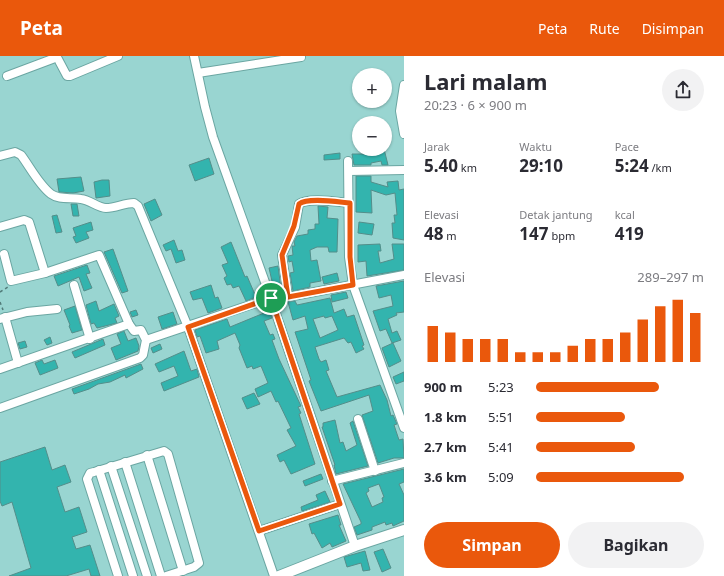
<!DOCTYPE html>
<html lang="id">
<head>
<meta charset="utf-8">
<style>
	:root { --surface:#fff; --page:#f2f2f3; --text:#2b2b33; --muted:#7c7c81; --accent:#ea580c }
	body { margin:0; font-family:"Noto Sans",sans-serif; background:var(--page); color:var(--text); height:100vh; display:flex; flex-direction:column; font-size:15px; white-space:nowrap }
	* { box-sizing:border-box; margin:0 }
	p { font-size:13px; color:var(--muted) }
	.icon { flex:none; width:22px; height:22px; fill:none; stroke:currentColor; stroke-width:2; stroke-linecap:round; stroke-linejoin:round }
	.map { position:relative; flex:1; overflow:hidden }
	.drawer { display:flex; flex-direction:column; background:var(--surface); width:320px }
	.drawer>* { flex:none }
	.controls { position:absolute; left:352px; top:12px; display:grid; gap:8px }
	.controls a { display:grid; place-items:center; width:40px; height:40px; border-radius:50%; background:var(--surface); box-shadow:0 1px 3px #0004; font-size:20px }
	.pin { position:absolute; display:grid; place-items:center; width:34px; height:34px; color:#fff; margin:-17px; border:2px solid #fff; border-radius:50%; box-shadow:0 1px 4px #0007 }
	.round { display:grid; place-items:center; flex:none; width:42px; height:42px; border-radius:21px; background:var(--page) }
	.headline { display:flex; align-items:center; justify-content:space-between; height:68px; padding:0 20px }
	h1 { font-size:22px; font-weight:700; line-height:30px }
	.stats { display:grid; grid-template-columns:repeat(3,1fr); gap:6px; height:68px; padding:4px 20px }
	.stats div { display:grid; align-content:center }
	.stats b { font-size:17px; font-weight:700 }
	.stats small { font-size:11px; font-weight:400 }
	.stats p { font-size:11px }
	.chart { height:112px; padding:8px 20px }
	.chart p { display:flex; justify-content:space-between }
	.chart svg { width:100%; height:72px; margin-top:4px; stroke:var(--accent); stroke-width:6 }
	.button { display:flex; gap:8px; margin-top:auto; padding:8px 20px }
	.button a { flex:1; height:46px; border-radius:24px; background:var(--accent); color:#fff; font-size:16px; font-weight:700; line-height:46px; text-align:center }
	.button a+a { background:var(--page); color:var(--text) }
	ul { padding:0 20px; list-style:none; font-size:13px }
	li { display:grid; grid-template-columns:64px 48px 1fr; align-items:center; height:30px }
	li i { height:10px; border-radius:5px; background:var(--accent) }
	header { display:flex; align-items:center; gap:24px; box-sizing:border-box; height:56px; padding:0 20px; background:var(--accent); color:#fff }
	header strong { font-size:19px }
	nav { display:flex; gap:22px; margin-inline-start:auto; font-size:14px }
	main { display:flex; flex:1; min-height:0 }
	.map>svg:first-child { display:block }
	.building { fill:#33b4ae; stroke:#538e8a; fill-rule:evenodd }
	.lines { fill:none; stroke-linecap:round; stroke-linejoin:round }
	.minor-casing { stroke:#6ba6a2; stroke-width:10 }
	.major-casing { stroke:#6ba6a2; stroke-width:12 }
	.path { stroke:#527c7a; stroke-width:1.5; stroke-dasharray:3 3; stroke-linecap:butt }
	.minor { stroke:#fff; stroke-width:8 }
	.major { stroke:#fff; stroke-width:10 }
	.route-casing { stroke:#fff; stroke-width:8 }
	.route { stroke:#ea580c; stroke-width:5 }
</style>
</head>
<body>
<header>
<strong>Peta</strong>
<nav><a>Peta</a><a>Rute</a><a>Disimpan</a></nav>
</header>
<main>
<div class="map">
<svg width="404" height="520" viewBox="0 0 404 520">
	<rect width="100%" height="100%" fill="#99d5d1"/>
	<g class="building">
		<path d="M384,93L388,109H382L381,105L371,107V109H354L352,98H372V97Z"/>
		<path d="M340,97V103L324,104V99Z"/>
		<path d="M209,102L214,118L195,125L189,109Z"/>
		<path d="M356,120H371V126L388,131L387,126L398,125L399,134L404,133V184L393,182L392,167H395L394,159H397L395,137L386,139L371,134L372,157L356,156Z"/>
		<path d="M81,121L84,135L73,137L59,136L57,123Z"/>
		<path d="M102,124H109L110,140L96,142L94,126Z"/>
		<path d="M155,143L162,159L151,165L144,148Z"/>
		<path d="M71,148H77L79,160H73Z"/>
		<path d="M318,150L328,151L327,162L338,163L337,196H329L328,191H317L310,194L311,205L317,204L321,225L310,227V231L293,235L290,217L294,216L292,205L289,206L288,200L293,199L292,190H295L294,186L297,180L308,178V174L315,173V168H319Z"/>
		<path d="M57,159L62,176L56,177L52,160Z"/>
		<path d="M91,166L93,174L86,176L89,182L76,187L73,181L76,180L73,172Z"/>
		<path d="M359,166L374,168L372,179L358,177Z"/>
		<path d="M174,184L178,195L182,194L185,204L176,207L171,193L166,195L163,189Z"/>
		<path d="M231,186L245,221L247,220L256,241L246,245L239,230L233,232L231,228L227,229L224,222L227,220L222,209L228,207L221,191Z"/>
		<path d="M380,188L381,195H378L380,207L394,203L392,188H404V214L367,220L366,205L358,206V189Z"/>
		<path d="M113,193L128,235L122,237L104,196Z"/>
		<path d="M87,209L90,217L86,218L92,232L84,235L79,221L58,230L54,220Z"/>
		<path d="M278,210L281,233L274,234L269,212Z"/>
		<path d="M337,217L339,225L324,228L322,221Z"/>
		<path d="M404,225V256L396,257L397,259L388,263L392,277L397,275L401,284L392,287L386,273L380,275L373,255L393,250L391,239L379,242L376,230Z"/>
		<path d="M211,229L215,242L218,241L222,252L208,257L202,242L193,244L190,236Z"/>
		<path d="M346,236L348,242L332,246L331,239Z"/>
		<path d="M330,242L334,257L344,253L347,261L354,259L364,289L362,290L364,293L356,297L351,286L348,287L344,282L315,291L319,303L321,306L326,304L329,314L326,315L337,341L380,329L387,344L391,360L393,359L397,368L394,369L399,384L403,383L404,402H394L378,407L362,359L373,355L369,339L321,355L309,325L311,324L295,276L308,273L305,260L293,264L288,246L295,245L297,249ZM324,260L325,262L332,260L338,274L320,282L313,263Z"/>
		<path d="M96,245L99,255L114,248L119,260L115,262L117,267L97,272L94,267L91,268L86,249Z"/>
		<path d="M75,250L82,274L72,277L69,270L70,269L64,254Z"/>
		<path d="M136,254L138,259L132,261L130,256Z"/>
		<path d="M269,255L272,262L264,265L270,279L273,278L275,283L272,284L279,303L301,350L298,351L301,357L299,358L315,408L291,418L284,404L280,406L277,399L296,390L287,374L291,372L278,345L276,346L271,335L258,341L255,333L268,327L261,310L253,313L252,310L247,312L239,292L240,289L235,277L217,285L219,293L206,297L200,280L197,281L195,274L227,263L230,271Z"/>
		<path d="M173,256L177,268L162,273L158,261Z"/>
		<path d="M124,275L128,285L136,282L139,290L138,295L116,304L111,292L121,288L117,278Z"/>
		<path d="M50,281L52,287L47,289L44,284Z"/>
		<path d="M103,283L105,289L75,302L72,296Z"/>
		<path d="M25,285L27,291L20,293L18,287Z"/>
		<path d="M393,287L401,305L389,311L382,292Z"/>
		<path d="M160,288L162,293L153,297L151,292Z"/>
		<path d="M184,295L191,315L197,313L199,321L164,335L161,327L178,320L174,310L159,316L155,308Z"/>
		<path d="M42,304L44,308L55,304L58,312L40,319L35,307Z"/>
		<path d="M141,308L143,313L126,322L125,319L110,326L98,328L89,333L74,338L72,333Z"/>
		<path d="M404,316V325L396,328L393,321Z"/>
		<path d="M254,337L260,348L247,353L242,342Z"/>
		<path d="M335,364L340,387L343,386L346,395L357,389L350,367L353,365L368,410L336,418L334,409H335L322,371H323V367Z"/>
		<path d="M45,391L52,414L65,409L71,426L57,431L65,456L79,451L87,476L72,481L76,493L90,489L100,520H91L89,513L66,520H9L31,512L12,446L2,450L0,445V406Z"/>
		<path d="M404,413V426L399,428L404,439V465L393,470L392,467L386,469L385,466L372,471V474L357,479L354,471L361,468V466L343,428ZM379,428L384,441L382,442L383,446L372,451L366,437L369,435L368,432Z"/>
		<path d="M321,418L323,423L305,430L303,425Z"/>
		<path d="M325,435L330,446L302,455L301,451L318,444L316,439Z"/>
		<path d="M338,459L341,469H339L346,485L332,491L330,487L322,492L314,477L312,478L309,468Z"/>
		<path d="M383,493L391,512L382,516L374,496Z"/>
		<path d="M365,495L370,514L363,515L361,507L347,511L344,501Z"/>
	</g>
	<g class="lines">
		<g class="minor-casing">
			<g id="minor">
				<path d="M194,0L205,51L213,81L270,240L355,490"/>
				<path d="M198,17L301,1"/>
				<path d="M7,20L55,2L58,3L67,20H70L118,0"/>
				<path d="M404,29L400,55L404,78"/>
				<path d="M0,100L15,96L21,99C30,111 39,129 51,138C59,144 71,141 81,143C90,144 98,152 106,152C116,152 124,147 134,147L138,150L188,271L274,520"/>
				<path d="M348,105L349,201L353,229L404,372"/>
				<path d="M349,115L404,114"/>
				<path d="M0,171L24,164L29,166L45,217"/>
				<path d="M74,229L90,283"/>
				<path d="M288,241L404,219"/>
				<path d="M5,261L18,307"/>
				<path d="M0,263L27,256L57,253"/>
				<path d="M146,284L271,242L288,241L282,199L295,171L299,148C308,141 338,146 349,147"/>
				<path d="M0,313L129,268"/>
				<path d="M0,352L140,302L143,299L146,284L141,274L134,275L129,268L99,199L45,217L11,225L4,198"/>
				<path d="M358,363L375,415"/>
				<path d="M147,399L183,515"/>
				<path d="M125,406L161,520"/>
				<path d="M111,410L147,520"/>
				<path d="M99,414L133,520"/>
				<path d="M332,425L404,407"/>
				<path d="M259,475L340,448"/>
				<path d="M118,520L87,423L90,417L94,416L164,395L168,398L199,507L194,511L166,520"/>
			</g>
		</g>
		<g class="major-casing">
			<path id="major" d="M279,520L355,490L404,474"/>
		</g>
		<g class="path">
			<path d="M0,236L8,231"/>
			<path d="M0,246L3,254"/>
		</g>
		<use href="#minor" class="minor"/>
		<use href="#major" class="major"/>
	</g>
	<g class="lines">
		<g class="route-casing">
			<path id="route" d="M271,242L188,271L259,475L340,448L271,242L288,241L282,199L294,170L299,148C308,141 338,146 350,147V201L353,229L288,241L271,242"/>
		</g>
		<use href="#route" class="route"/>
	</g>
</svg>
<div class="controls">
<a>+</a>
<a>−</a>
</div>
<div class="pin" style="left:271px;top:242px;background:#1e9e55"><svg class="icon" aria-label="arrive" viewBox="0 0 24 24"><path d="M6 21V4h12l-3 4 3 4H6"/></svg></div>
</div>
<section class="drawer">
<div class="headline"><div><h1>Lari malam</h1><p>20:23 · 6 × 900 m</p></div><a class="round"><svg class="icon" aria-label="share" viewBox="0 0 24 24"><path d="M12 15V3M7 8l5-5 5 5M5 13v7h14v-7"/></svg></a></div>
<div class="stats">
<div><p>Jarak</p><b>5.40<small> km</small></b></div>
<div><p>Waktu</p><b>29:10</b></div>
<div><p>Pace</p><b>5:24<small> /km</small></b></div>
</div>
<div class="stats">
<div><p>Elevasi</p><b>48<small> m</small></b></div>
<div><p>Detak jantung</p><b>147<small> bpm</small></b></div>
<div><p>kcal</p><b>419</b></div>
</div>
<div class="chart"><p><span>Elevasi</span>289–297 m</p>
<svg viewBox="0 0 160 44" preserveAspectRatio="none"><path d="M5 44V22M15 44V26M25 44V30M35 44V30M45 44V30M55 44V38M65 44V38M75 44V38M85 44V34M95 44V30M105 44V30M115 44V26M125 44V18M135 44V10M145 44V6M155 44V14"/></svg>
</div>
<ul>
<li><b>900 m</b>5:23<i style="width:73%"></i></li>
<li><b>1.8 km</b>5:51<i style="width:53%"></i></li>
<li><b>2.7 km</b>5:41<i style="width:59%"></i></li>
<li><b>3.6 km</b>5:09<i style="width:88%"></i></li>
</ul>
<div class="button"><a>Simpan</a><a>Bagikan</a></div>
</section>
</main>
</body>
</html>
